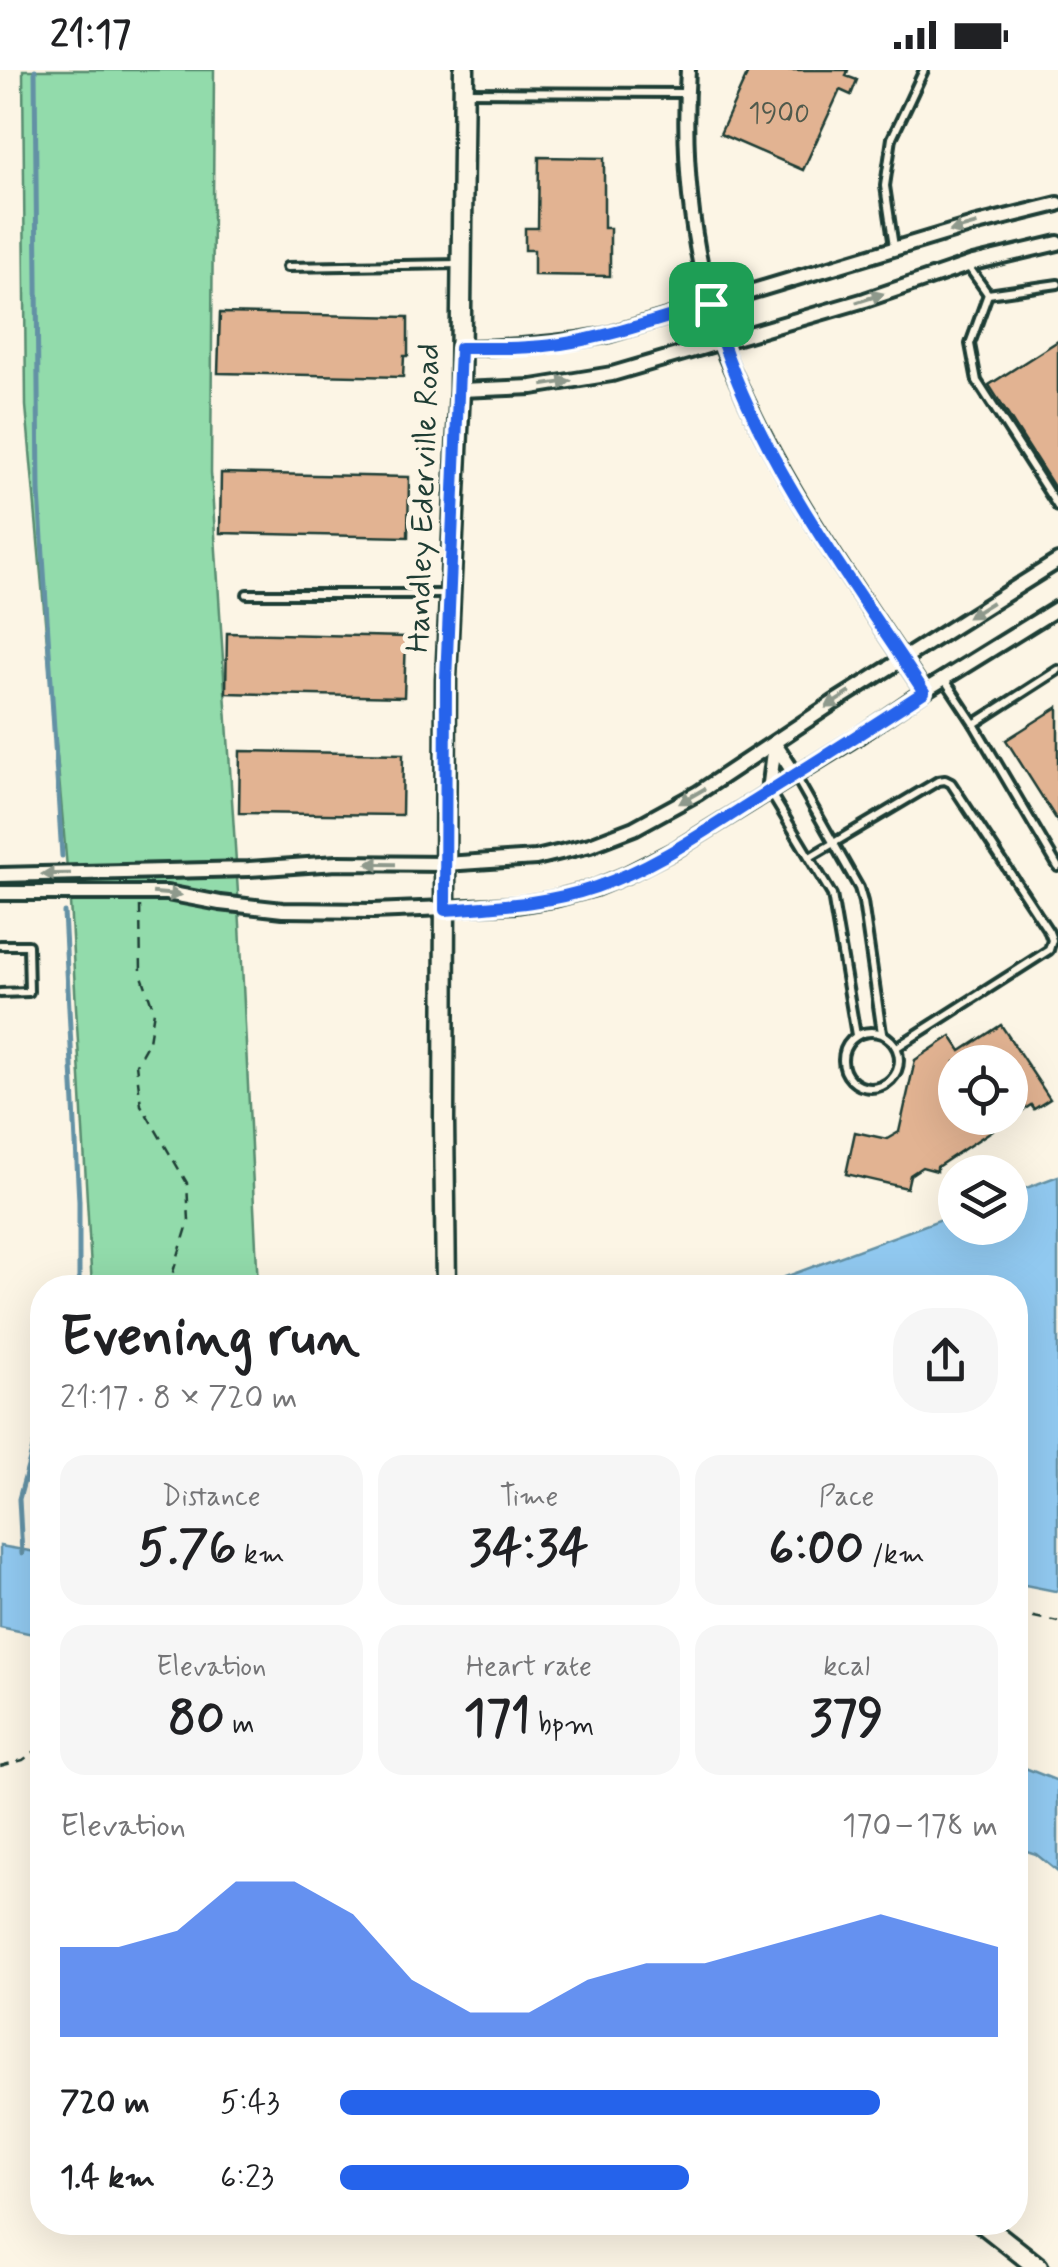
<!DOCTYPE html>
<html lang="en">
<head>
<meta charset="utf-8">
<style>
	:root { --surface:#fff; --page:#f6f6f6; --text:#202124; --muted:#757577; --accent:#2563eb }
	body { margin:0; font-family:Mynerve,sans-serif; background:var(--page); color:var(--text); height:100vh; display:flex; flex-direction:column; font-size:38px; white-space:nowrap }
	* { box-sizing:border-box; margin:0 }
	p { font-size:32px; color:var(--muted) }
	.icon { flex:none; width:55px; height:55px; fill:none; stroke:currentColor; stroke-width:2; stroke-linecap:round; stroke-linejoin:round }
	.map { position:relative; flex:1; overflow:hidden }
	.sheet { position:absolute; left:30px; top:1205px; width:998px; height:960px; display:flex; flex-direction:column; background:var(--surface); border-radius:40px; box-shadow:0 10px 40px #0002 }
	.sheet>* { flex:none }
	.tools { position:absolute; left:938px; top:975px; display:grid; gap:20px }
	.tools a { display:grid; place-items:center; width:90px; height:90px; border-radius:50%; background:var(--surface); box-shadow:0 10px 40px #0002; font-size:50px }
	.pin { position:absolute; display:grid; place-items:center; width:85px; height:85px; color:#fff; margin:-42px; border-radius:20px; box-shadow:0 5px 15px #0006 }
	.round { display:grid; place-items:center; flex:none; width:105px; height:105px; border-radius:40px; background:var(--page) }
	.summary { display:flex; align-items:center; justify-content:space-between; height:170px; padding:0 30px }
	h1 { font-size:55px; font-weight:800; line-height:75px }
	.metrics { display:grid; grid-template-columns:repeat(3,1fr); gap:15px; height:170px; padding:10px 30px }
	.metrics div { display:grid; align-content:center; border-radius:25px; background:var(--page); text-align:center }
	.metrics b { font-size:50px; font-weight:800 }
	.metrics small { font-size:28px; font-weight:400 }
	.metrics p { font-size:28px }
	.chart { height:280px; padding:20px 30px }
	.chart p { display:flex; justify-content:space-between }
	.chart svg { width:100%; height:180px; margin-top:10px; fill:var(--accent); opacity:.7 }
	ul { padding:0 30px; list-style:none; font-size:32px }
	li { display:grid; grid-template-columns:160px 120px 1fr; align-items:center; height:75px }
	li i { height:25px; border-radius:12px; background:var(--accent) }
	.status { display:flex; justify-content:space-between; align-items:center; height:70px; padding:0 50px; background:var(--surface); direction:ltr }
	.status svg { height:28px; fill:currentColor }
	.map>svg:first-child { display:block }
	.green { fill:#92dbab; stroke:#588c70; stroke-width:2.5 }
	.water { fill:#91c9f0; stroke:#6391a5; stroke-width:2.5 }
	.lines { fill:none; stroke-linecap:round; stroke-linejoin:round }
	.stream { stroke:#6391a5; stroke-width:5 }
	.building { fill:#e2b392; stroke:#1f3d34; stroke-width:2.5; fill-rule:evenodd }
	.service-casing { stroke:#1f3d34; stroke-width:14 }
	.minor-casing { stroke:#1f3d34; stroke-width:20 }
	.secondary-casing { stroke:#1f3d34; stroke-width:25 }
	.path { stroke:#1f3d34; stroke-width:2.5; stroke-dasharray:10 8; stroke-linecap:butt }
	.service { stroke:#fcf5e5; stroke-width:6 }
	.minor { stroke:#fcf5e5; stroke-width:12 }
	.secondary { stroke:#fcf5e5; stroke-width:18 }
	.oneway { fill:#8e998c }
	.route-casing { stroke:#fff; stroke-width:20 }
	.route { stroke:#2563eb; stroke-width:12 }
	.labels { text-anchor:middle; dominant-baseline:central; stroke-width:10; stroke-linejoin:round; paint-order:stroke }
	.number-label { font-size:28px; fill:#505a4c }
	.street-label { font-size:32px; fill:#1f3d34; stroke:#fcf5e5 }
</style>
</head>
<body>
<div class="status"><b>21:17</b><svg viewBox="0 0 49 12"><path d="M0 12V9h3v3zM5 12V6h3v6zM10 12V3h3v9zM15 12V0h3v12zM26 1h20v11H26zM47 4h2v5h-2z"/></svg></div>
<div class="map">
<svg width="1058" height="2197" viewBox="0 0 1058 2197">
	<rect width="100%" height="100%" fill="#fcf5e5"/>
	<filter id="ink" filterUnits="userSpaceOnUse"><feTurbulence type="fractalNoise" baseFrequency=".01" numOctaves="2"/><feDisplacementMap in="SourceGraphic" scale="20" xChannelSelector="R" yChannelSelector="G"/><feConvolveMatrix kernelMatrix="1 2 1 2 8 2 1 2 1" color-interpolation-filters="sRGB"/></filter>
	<g filter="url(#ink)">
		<path class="green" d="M23,0H214L211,403L240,854L258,1217H92L70,832L26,336Z"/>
		<g class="water">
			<path d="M1058,1106V1520L1055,1521L1015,1513V1218L758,1217L955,1144V1158H1010V1124Z"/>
			<path d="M0,1476L42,1483V1566L0,1557Z"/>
			<path d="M1015,1694L1058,1711V1802L1036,1784L1015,1777Z"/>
		</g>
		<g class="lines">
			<g class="stream">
				<path d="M35,0L39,422L62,786"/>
				<path d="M64,842L79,1131V1218"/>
				<path d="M22,1484L19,1429L42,1346"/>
			</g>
		</g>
		<g class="building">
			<path d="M749,0H848L846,6L857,10L851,25L840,20L803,100L720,64Z"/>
			<path d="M539,87L604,88V158H610V206L534,205V180H525V158H538Z"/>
			<path d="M220,243L408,247V286H404L403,307L218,303Z"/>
			<path d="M1058,271V423L989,315Z"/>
			<path d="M221,403L409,407L408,467L220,463Z"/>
			<path d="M227,563L406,567L404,627L226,623Z"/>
			<path d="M1058,637V752L1006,670Z"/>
			<path d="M240,681L403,684L402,745L239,743Z"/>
			<path d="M1001,955L1050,1029L1034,1039L1031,1035L937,1097V1101L922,1097L910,1105L907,1118L846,1104L855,1062L887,1069L899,1062L915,990L951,966L961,981ZM955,992H1010V1048H955Z"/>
		</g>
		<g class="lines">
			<g class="service-casing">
				<g id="service">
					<path d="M464,22L686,23"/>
					<path d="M894,177L885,116L892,68L924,0"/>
					<path d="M968,196L988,224"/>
					<path d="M287,197L460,194"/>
					<path d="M988,224L970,274L977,311L1058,437"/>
					<path d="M988,224L1058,214"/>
					<path d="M247,524H446"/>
					<path d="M945,610L974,654L1058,797"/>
					<path d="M974,654L1058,600"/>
					<path d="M795,705L859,818L863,832L882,963"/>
					<path d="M770,722L832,825L856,965"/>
					<path d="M810,787L938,711L945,710L951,713L1049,862L1052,870L1049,880L897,977"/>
					<path d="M0,875H28L29,922L0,923"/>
					<circle cx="871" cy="990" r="28"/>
				</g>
			</g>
			<g class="minor-casing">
				<g id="minor">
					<path d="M688,0C682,91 692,184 721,272C727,291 737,309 745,328C793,432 861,526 924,621"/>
					<path d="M460,278C510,278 558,274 607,265L973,155L1058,134"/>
					<path d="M460,320L532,317L612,304L865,230L973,193L1058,173"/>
					<path d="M775,674L795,705"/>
					<path d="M769,721L775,674"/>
					<path d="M0,805L249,799L337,793L445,794L536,788L590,775L634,758L698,723L833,633L1058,491"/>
					<path d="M0,823H167L220,833L283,840L373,841L517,835L554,829L595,818L626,805L675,780L857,667L924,621L1058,538"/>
				</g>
			</g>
			<g class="secondary-casing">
				<g id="secondary">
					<path d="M446,1218L444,1050L446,610L460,320L464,0"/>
					<path d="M981,2152L1038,2197"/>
				</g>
			</g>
			<g class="path">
				<path d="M140,836L141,903L154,941L149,971L136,994L141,1035L187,1113L189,1151L168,1218"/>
				<path d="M1015,1543L1058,1552"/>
				<path d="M0,1696L23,1690L42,1676"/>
			</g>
			<use href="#service" class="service"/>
			<use href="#minor" class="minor"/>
			<use href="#secondary" class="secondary"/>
		</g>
		<defs><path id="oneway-solid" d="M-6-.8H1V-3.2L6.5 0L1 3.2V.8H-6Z" transform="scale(2.5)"/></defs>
		<g class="oneway">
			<use href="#oneway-solid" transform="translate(963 158) rotate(164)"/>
			<use href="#oneway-solid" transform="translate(870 228) rotate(-18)"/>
			<use href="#oneway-solid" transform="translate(557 313) rotate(-9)"/>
			<use href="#oneway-solid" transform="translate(980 540) rotate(148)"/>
			<use href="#oneway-solid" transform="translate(838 630) rotate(147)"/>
			<use href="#oneway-solid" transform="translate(692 726) rotate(150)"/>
			<use href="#oneway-solid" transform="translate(381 794) rotate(-179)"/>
			<use href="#oneway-solid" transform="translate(56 804) rotate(179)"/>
			<use href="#oneway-solid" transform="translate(167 824) rotate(5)"/>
		</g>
	</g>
	<g class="lines" filter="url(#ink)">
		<g class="route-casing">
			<path id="route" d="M711,234C749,378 844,499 924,622C867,660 809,696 750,733C701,764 652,798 596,817C547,834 496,836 445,840L446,610L460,278C494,278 527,279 561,274C612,266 661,249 711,234Z"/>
		</g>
		<use href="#route" class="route"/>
	</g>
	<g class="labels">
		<g class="number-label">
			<text x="779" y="44">1900</text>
		</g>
		<g class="street-label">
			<text transform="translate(424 428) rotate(-88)">Handley Ederville Road</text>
		</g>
	</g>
</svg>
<div class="tools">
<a><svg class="icon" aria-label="locate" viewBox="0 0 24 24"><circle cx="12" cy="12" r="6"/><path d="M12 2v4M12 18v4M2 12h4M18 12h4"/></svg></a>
<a><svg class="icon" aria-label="layers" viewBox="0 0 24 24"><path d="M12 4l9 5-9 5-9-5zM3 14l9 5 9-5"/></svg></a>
</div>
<div class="pin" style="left:711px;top:234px;background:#1e9e55"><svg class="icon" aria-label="arrive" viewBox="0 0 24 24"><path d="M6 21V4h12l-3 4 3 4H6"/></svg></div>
<section class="sheet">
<div class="summary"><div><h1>Evening run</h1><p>21:17 · 8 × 720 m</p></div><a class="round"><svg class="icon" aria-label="share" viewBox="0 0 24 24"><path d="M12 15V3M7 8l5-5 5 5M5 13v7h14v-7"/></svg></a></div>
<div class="metrics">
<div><p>Distance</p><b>5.76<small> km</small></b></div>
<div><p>Time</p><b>34:34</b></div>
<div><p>Pace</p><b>6:00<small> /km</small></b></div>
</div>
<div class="metrics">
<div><p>Elevation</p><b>80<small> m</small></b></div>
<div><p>Heart rate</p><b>171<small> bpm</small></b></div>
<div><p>kcal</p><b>379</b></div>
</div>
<div class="chart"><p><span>Elevation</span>170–178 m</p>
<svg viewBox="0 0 160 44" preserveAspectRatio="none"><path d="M0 44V22L10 22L20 18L30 6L40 6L50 14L60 30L70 38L80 38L90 30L100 26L110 26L120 22L130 18L140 14L150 18L160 22V44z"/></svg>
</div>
<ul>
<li><b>720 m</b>5:43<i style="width:82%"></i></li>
<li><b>1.4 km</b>6:23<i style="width:53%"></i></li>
</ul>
</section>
</div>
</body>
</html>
